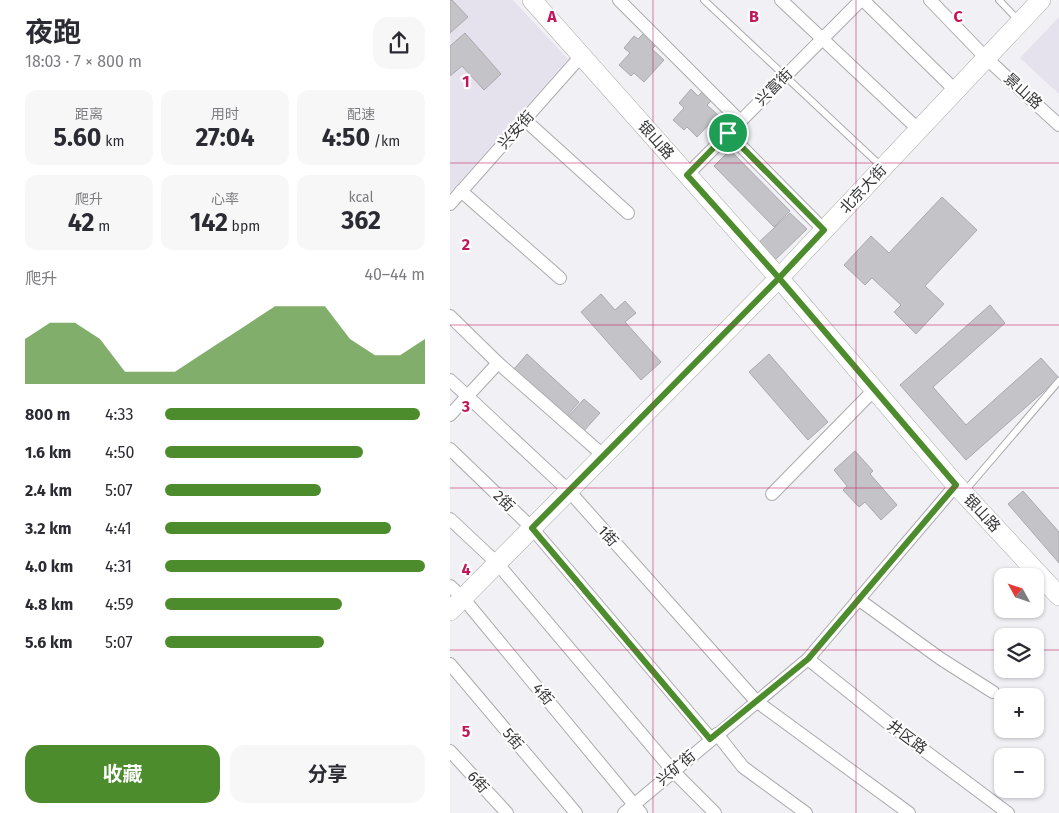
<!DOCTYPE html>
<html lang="zh">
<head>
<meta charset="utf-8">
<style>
	:root { --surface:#fff; --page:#f7f7f7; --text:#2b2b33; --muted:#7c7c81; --accent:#4d8c2d }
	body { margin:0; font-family:"Fira Sans","Noto Sans SC",sans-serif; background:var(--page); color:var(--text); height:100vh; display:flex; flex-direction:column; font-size:19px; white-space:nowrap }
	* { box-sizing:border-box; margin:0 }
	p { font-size:16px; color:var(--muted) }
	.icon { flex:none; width:28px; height:28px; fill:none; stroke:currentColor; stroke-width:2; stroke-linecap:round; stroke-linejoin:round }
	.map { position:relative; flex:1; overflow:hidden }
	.details { display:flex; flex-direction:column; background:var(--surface); width:450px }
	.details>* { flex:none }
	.needle { width:32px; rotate:310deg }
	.fabs { position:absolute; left:544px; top:568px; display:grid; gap:10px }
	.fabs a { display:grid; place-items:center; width:50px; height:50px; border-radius:10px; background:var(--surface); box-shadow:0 1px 4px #0004; font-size:25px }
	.pin { position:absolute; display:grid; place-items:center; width:42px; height:42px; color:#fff; margin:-21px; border:2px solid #fff; border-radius:50%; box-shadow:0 1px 5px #0007 }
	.round { display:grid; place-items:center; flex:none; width:52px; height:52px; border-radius:15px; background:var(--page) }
	.headline { display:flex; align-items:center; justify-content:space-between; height:85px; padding:0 25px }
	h1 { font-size:28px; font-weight:700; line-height:38px }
	.metrics { display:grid; grid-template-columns:repeat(3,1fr); gap:8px; height:85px; padding:5px 25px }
	.metrics div { display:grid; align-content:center; border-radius:12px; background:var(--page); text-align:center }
	.metrics b { font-size:25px; font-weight:700 }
	.metrics small { font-size:14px; font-weight:400 }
	.metrics p { font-size:14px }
	.chart { height:140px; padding:10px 25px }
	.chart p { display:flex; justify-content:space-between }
	.chart svg { width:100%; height:90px; margin-top:5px; fill:var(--accent); opacity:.7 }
	.button { display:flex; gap:10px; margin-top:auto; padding:10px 25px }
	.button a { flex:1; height:58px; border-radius:15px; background:var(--accent); color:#fff; font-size:20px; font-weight:700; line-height:58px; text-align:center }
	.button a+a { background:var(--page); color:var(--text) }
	ul { padding:0 25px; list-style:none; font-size:16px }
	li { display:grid; grid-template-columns:80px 60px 1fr; align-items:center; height:38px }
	li i { height:12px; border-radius:6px; background:var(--accent) }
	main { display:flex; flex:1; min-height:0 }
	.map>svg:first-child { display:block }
	.built { fill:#e5e2ee }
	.building { fill:#c4c3c8; stroke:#aaa9ae }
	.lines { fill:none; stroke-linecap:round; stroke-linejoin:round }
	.lane-casing { stroke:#abaaaf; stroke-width:8 }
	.street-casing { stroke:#abaaaf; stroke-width:14 }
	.secondary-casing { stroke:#abaaaf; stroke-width:20 }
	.lane { stroke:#fff; stroke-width:6 }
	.street { stroke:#fff; stroke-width:12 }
	.secondary { stroke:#fff; stroke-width:19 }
	.route-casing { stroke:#fff; stroke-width:10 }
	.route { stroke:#4d8c2d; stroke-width:6 }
	.grid { fill:none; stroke:#c2185b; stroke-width:1; stroke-opacity:0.55 }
	.labels { text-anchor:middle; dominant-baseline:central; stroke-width:4.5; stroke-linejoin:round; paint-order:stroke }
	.street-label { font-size:15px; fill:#343335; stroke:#fefefe }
	.grid-label { font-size:16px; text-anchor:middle; font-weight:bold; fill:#c2185b; stroke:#fefefe; stroke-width:4.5; stroke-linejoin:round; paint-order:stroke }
</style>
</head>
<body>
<main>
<section class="details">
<div class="headline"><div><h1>夜跑</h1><p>18:03 · 7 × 800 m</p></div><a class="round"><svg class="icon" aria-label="share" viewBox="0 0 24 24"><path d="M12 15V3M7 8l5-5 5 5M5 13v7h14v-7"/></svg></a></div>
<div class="metrics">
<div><p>距离</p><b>5.60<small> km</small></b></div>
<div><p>用时</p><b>27:04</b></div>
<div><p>配速</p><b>4:50<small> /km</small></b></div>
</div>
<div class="metrics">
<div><p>爬升</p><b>42<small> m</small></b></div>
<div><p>心率</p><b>142<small> bpm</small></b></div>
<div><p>kcal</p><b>362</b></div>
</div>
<div class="chart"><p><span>爬升</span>40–44 m</p>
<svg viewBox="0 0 160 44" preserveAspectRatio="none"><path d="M0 44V22L10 14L20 14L30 22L40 38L50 38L60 38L70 30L80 22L90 14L100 6L110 6L120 6L130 22L140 30L150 30L160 22V44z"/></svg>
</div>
<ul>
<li><b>800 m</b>4:33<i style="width:98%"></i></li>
<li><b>1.6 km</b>4:50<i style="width:76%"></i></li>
<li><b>2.4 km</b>5:07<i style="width:60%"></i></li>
<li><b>3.2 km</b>4:41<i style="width:87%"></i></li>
<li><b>4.0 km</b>4:31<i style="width:100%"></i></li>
<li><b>4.8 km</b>4:59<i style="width:68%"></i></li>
<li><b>5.6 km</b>5:07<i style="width:61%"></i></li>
</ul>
<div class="button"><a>收藏</a><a>分享</a></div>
</section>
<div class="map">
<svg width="609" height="813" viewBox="0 0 609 813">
	<rect width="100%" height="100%" fill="#f1f0f5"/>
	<g class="built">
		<path d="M0,0H63L118,59L0,193Z"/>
		<path d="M609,17V94L570,58Z"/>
	</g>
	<g class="building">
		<path d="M0,0H2L18,17L0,33Z"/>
		<path d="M15,33L51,74L34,90L12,66L0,76V46Z"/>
		<path d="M194,33L206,45L202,49L214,60L194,82L184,73L181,76L169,65L180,53L174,48L184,36L188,39Z"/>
		<path d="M241,89L248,96L254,90L263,99L257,105L268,115L247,137L237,127L234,130L223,120L234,108L229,103Z"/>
		<path d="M280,150L340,211L324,227L264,166Z"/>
		<path d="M492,197L527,230L475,286L494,304L466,334L444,312L451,305L422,278L415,285L394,265L421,236L439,253Z"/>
		<path d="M340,213L357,229L324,261L307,244Z"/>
		<path d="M151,294L165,310L175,301L186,313L175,322L211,362L191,380L131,312Z"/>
		<path d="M540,305L555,323L483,387L516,425L591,358L609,378L516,460L450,385Z"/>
		<path d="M77,354L129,402L116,417L64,369Z"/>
		<path d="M319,354L378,422L358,440L299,372Z"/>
		<path d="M134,399L150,413L132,433L116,419Z"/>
		<path d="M405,451L423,471L420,474L447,505L431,520L415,502L409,507L393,490L397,486L384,470Z"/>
		<path d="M573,491L609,532V563L558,504Z"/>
	</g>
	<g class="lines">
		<g class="lane-casing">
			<g id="lane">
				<path d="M254,0L432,167"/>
				<path d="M549,0L569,21"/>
				<path d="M514,492L609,381"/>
			</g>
		</g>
		<g class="street-casing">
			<g id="street">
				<path d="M169,0L290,121"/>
				<path d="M331,0L469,130"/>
				<path d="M413,0L506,91"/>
				<path d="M480,0L536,58L609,125"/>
				<path d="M75,120L178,213"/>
				<path d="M278,133L374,230"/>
				<path d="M237,175L411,0"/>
				<path d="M11,191L110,278"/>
				<path d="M0,204L131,56"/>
				<path d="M0,316L48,363L154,456"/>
				<path d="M0,380L119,491L306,701L459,813"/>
				<path d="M0,415L48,363"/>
				<path d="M0,449L82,528L261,739"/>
				<path d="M322,494L424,390"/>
				<path d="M0,519L47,563L223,771L265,813"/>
				<path d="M0,586L13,598L191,813"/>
				<path d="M408,599L491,659L543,692"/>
				<path d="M358,659L443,727L558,813"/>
				<path d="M0,664L126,813"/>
				<path d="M267,734L293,767L356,813"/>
				<path d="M0,751L57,813"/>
				<path d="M174,813L358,659L506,485"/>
			</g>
		</g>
		<g class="secondary-casing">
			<g id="secondary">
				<path d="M82,0L329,278L506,485L609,596"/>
				<path d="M0,611L329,278L591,0"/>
			</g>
		</g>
		<use href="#lane" class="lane"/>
		<use href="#street" class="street"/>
		<use href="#secondary" class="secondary"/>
	</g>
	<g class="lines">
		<g class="route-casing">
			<path id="route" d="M278,133L237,175L329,278L82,528L260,739L358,659L506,485L329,278L374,230L278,133"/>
		</g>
		<use href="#route" class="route"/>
	</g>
	<path class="grid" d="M203,0V813M406,0V813M0,163H609M0,325H609M0,488H609M0,650H552M585,650H609"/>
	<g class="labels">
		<g class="street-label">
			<text transform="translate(324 87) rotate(-45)">兴富街</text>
			<text transform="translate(573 91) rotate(42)">景山路</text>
			<text transform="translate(66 130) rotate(-48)">兴安街</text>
			<text transform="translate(206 140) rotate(48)">银山路</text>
			<text transform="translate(413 189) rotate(-47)">北京大街</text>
			<text transform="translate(54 501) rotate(44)">2街</text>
			<text transform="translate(532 513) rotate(47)">银山路</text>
			<text transform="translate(158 536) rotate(48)">1街</text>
			<text transform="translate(93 694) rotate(50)">4街</text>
			<text transform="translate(457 737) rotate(37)">井区路</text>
			<text transform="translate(63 739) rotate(50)">5街</text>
			<text transform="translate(226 768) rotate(-40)">兴矿街</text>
			<text transform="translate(28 782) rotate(48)">6街</text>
		</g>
	</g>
	<g class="grid-label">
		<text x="102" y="22">A</text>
		<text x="304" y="22">B</text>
		<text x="508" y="22">C</text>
		<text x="16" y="87">1</text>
		<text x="16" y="250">2</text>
		<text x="16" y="412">3</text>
		<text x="16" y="575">4</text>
		<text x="16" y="737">5</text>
	</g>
</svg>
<div class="fabs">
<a><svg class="needle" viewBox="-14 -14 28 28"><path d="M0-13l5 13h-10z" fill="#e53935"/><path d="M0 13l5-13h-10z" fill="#7c7c81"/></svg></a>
<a><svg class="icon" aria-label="layers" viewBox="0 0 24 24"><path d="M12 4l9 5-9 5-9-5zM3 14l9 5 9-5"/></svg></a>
<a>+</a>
<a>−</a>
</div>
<div class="pin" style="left:278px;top:133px;background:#1e9e55"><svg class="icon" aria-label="arrive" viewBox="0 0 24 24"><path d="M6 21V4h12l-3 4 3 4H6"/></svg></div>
</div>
</main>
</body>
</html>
